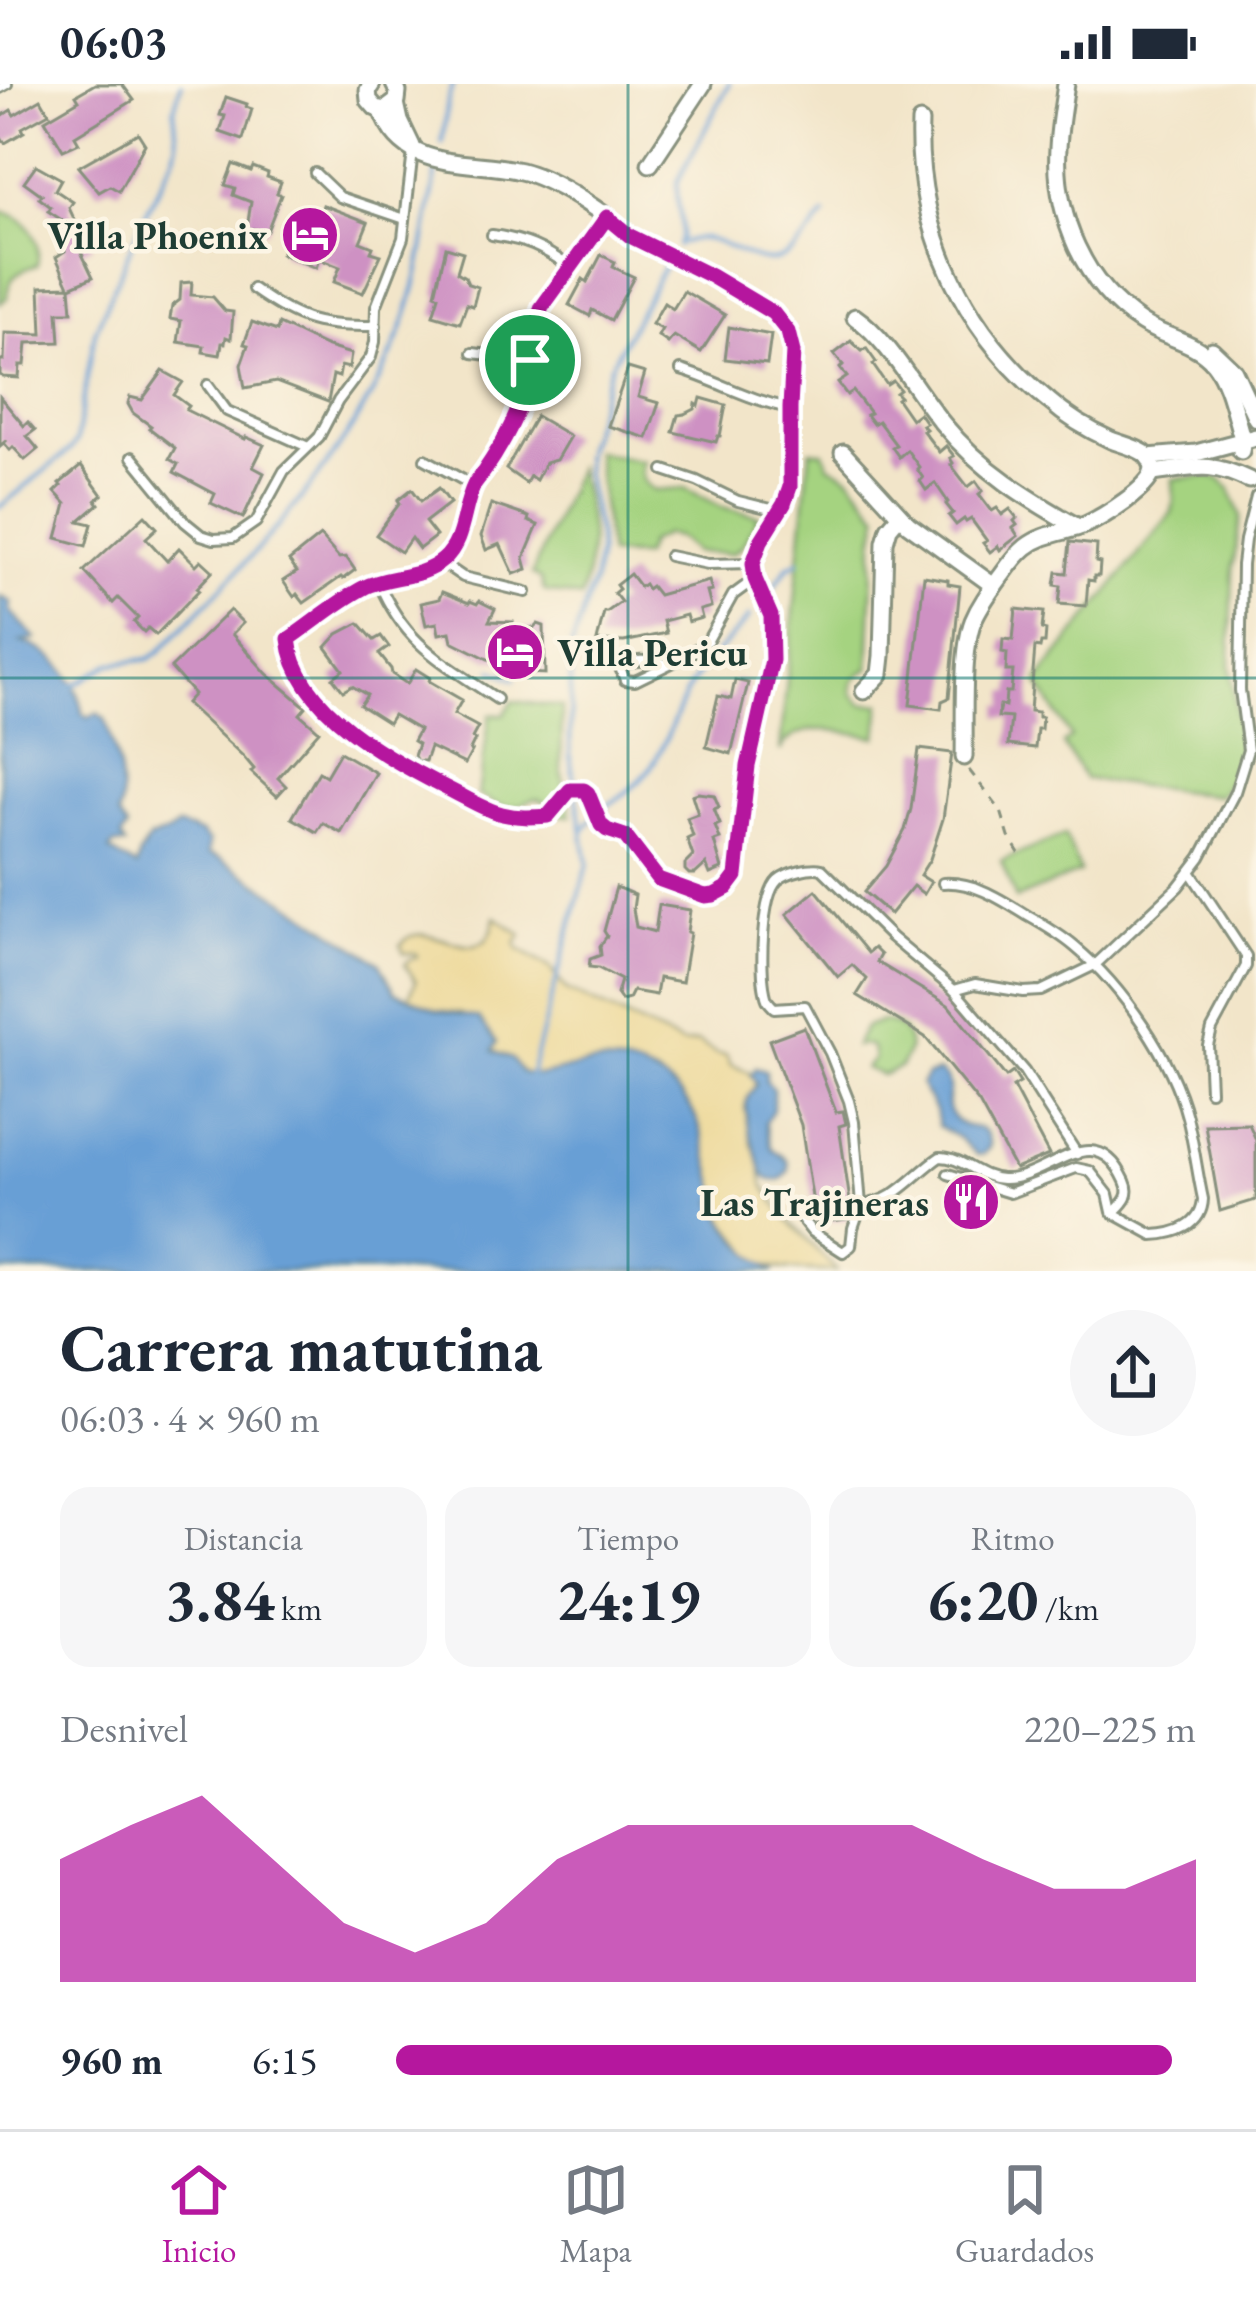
<!DOCTYPE html>
<html lang="es">
<head>
<meta charset="utf-8">
<style>
	:root { --surface:#fff; --page:#f6f6f7; --text:#1f2937; --muted:#747a83; --line:#e0e1e3; --accent:#b5179e }
	body { margin:0; font-family:"EB Garamond",serif; background:var(--page); color:var(--text); height:100vh; display:flex; flex-direction:column; font-size:45px; white-space:nowrap }
	* { box-sizing:border-box; margin:0 }
	p { font-size:39px; color:var(--muted) }
	.icon { flex:none; width:66px; height:66px; fill:none; stroke:currentColor; stroke-width:2; stroke-linecap:round; stroke-linejoin:round }
	.map { position:relative; height:1187px; overflow:hidden }
	.side { display:flex; flex-direction:column; background:var(--surface); flex:1 }
	.side>* { flex:none }
	.pin { position:absolute; display:grid; place-items:center; width:102px; height:102px; color:#fff; margin:-51px; border:6px solid #fff; border-radius:50%; box-shadow:0 3px 12px #0007 }
	.round { display:grid; place-items:center; flex:none; width:126px; height:126px; border-radius:63px; background:var(--page) }
	.head { display:flex; align-items:center; justify-content:space-between; height:204px; padding:0 60px }
	h1 { font-size:66px; font-weight:700; line-height:90px }
	.metrics { display:grid; grid-template-columns:repeat(3,1fr); gap:18px; height:204px; padding:12px 60px }
	.metrics div { display:grid; align-content:center; border-radius:30px; background:var(--page); text-align:center }
	.metrics b { font-size:60px; font-weight:700 }
	.metrics small { font-size:33px; font-weight:400 }
	.metrics p { font-size:33px }
	.chart { height:336px; padding:24px 60px }
	.chart p { display:flex; justify-content:space-between }
	.chart svg { width:100%; height:216px; margin-top:12px; fill:var(--accent); opacity:.7 }
	ul { padding:0 60px; list-style:none; font-size:39px }
	li { display:grid; grid-template-columns:192px 144px 1fr; align-items:center; height:90px }
	li i { height:30px; border-radius:15px; background:var(--accent) }
	.status { display:flex; justify-content:space-between; align-items:center; height:84px; padding:0 60px; background:var(--surface); direction:ltr }
	.status svg { height:33px; fill:currentColor }
	.tab-bar { display:flex; justify-content:space-around; align-items:center; height:168px; border-top:3px solid var(--line); background:var(--surface); font-size:33px; color:var(--muted) }
	.tab-bar a { display:grid; justify-items:center; gap:6px }
	.tab-bar .active { color:var(--accent) }
	.map>svg:first-child { display:block }
	.green { fill:#a5d380; stroke:#62885a; stroke-width:3 }
	.sand { fill:#eeda9e; stroke:#868c69; stroke-width:3 }
	.water { fill:#679fd5; stroke:#436e84; stroke-width:3 }
	.lines { fill:none; stroke-linecap:round; stroke-linejoin:round }
	.stream { stroke:#679fd5; stroke-width:4.5 }
	.building { fill:#ce91c3 }
	.lane-casing { stroke:#88917e; stroke-width:14 }
	.street-casing { stroke:#88917e; stroke-width:21 }
	.path { stroke:#88917e; stroke-width:3; stroke-dasharray:9 9; stroke-linecap:butt }
	.lane { stroke:#fff; stroke-width:8 }
	.street { stroke:#fff; stroke-width:15 }
	.route-casing { stroke:#fff; stroke-width:24 }
	.route { stroke:#b5179e; stroke-width:15 }
	.grid { fill:none; stroke:#0f766e; stroke-width:3; stroke-opacity:0.55 }
	.labels { text-anchor:middle; dominant-baseline:central; stroke-width:9; stroke-linejoin:round; paint-order:stroke }
	.poi-label { font-size:39px; font-weight:bold; fill:#1f3d34; stroke:#fcf5e5; text-anchor:end }
</style>
</head>
<body>
<div class="status"><b>06:03</b><svg viewBox="0 0 49 12"><path d="M0 12V9h3v3zM5 12V6h3v6zM10 12V3h3v9zM15 12V0h3v12zM26 1h20v11H26zM47 4h2v5h-2z"/></svg></div>
<div class="map">
<svg width="1256" height="1187" viewBox="0 0 1256 1187">
	<rect width="100%" height="100%" fill="#fcf5e5"/>
	<filter id="ink" filterUnits="userSpaceOnUse"><feTurbulence type="fractalNoise" baseFrequency=".00833" numOctaves="2"/><feDisplacementMap in="SourceGraphic" scale="24" xChannelSelector="R" yChannelSelector="G"/><feConvolveMatrix kernelMatrix="1 2 1 2 8 2 1 2 1" color-interpolation-filters="sRGB"/></filter>
	<filter id="wash" filterUnits="userSpaceOnUse"><feTurbulence type="fractalNoise" baseFrequency=".004" numOctaves="4" result="noise"/><feDisplacementMap in="SourceGraphic" scale="48" xChannelSelector="R" yChannelSelector="G"/><feGaussianBlur stdDeviation="2.7" result="paint"/><feColorMatrix in="noise" values="0 0 0 0 0 0 0 0 0 0 0 0 0 0 0 0 0 1.4 0 .05"/><feComposite in="paint" operator="in"/></filter>
	<g filter="url(#wash)">
		<rect width="100%" height="100%" fill="#f2e5c9"/>
		<g class="green">
			<path d="M0,127C27,132 42,154 37,181C19,186 7,194 7,214L0,219Z"/>
			<path d="M810,366L824,368L829,381L850,393L879,431L874,457L869,585C857,590 850,597 852,610L863,620H881L877,653C846,649 798,633 780,667Z"/>
			<path d="M595,367L643,377C638,390 643,400 655,406L685,404L722,423L759,432L742,462L732,470L695,468L678,453L666,450L649,458L644,472L609,471Z"/>
			<path d="M577,384C590,439 597,457 581,514L544,507L541,496L532,490Z"/>
			<path d="M1208,392L1219,395L1230,405L1241,432L1233,483L1230,581L1241,664L1231,696L1219,712L1085,695L1063,660L1071,653L1039,601V595L1172,428L1174,418L1173,395Z"/>
			<path d="M513,617L562,623L561,684L571,732L553,730C536,700 529,724 508,723C498,723 487,715 478,711L490,631L504,630Z"/>
			<path d="M1065,751L1080,788L1016,815L1001,777Z"/>
			<path d="M882,937C899,939 908,949 909,966L900,983L882,991L865,984L874,975L872,964L865,960L855,962L864,944Z"/>
		</g>
		<path class="sand" d="M495,833L522,851L516,859L517,864L550,884L566,906L683,960L698,958L717,970L726,971L731,981L752,989L756,999L745,1023L753,1062L761,1077L763,1100L785,1133L837,1187C813,1187 780,1187 760,1179C751,1173 748,1164 741,1156C731,1144 721,1132 714,1117L719,1112C700,1056 699,996 629,983C616,980 605,978 592,980C572,981 544,995 528,991C518,988 516,979 508,973C500,968 498,971 491,965C480,955 470,940 461,929L437,926L409,913L416,897L405,881L408,877L417,873L416,870L404,869L400,861C406,856 408,852 416,851C444,846 487,888 495,833Z"/>
		<g class="water">
			<path d="M0,512L11,518L10,527L36,554L22,558C54,566 80,599 82,629L88,633L97,629L105,635C114,662 128,705 118,732L127,744L121,753L125,761H113L110,767L137,783L140,770L150,754L168,749L178,742L201,749L209,758L208,770L220,774L379,878L395,907L437,926L479,934L497,958L493,967L512,975L521,988C543,996 562,985 584,981C627,973 676,991 695,1032C707,1057 710,1086 719,1113L714,1117C725,1142 750,1175 776,1187H0Z"/>
			<path d="M756,984L766,987V998L773,1005V1026L765,1038L771,1063C779,1073 792,1072 788,1088C782,1098 773,1099 764,1092C759,1078 741,1029 747,1016C749,1010 754,1006 756,1000L751,991Z"/>
			<path d="M939,988C961,1003 938,1014 953,1033C967,1052 986,1032 990,1062L984,1070L977,1071L960,1055L938,1042L935,1026L921,1001L927,991Z"/>
		</g>
		<g class="lines">
			<g class="stream">
				<path d="M442,59L448,15L453,0"/>
				<path d="M682,159C722,139 754,198 792,168C805,158 814,143 825,131"/>
				<path d="M678,162C688,140 673,120 678,97L729,0"/>
				<path d="M0,423L70,366L76,358L95,248L141,139L174,72L177,58L174,25L181,0"/>
				<path d="M774,503L788,483L799,477"/>
				<path d="M493,586L515,595"/>
				<path d="M74,601L110,580L149,575L158,569C252,473 352,375 401,247C421,196 427,139 437,85"/>
				<path d="M583,748C596,722 628,713 645,691C665,666 673,634 688,606C703,579 730,557 749,533"/>
				<path d="M530,992L588,780L570,672L571,564L594,496L599,468L598,450L585,390L584,371L611,281L665,181"/>
			</g>
		</g>
		<g id="blocks">
			<g class="building">
				<path d="M95,0H122L134,16L75,52L79,59L63,66L45,36L79,16L76,11Z"/>
				<path d="M226,13L247,20L246,23L252,25L243,56L220,48L225,32L220,31Z"/>
				<path d="M41,15L49,29L22,44L24,48L5,59L0,51V33L11,26L14,31Z"/>
				<path d="M138,49L145,60L119,107L110,102L99,108L78,83Z"/>
				<path d="M233,80L251,87L253,83L268,89L267,93L281,98L277,109L281,111L267,147L247,144L251,118L233,111L235,104L225,101Z"/>
				<path d="M36,81L61,95L55,106L73,118L69,124L82,152L88,149L93,162L81,168L93,193L70,203L72,228H58L60,258L27,259L25,281H20L19,294L3,293L0,291V276H4L5,249L42,250L40,203L69,202L56,173L65,167L56,146L68,140L48,127L51,123L39,114L42,111L24,98Z"/>
				<path d="M323,121L368,138L360,158L373,163L371,168L381,171L363,209L334,198L340,183L319,175L316,184L281,170L290,148L294,149L296,141L313,148Z"/>
				<path d="M446,163L463,168L457,188L465,193L468,200L478,203L473,222L467,220L460,239L433,231L439,212L435,210Z"/>
				<path d="M601,171L615,178L613,183L634,193L611,236L592,226L590,232L569,221L583,195L587,198Z"/>
				<path d="M192,198L191,211L213,213L225,227L233,228L231,255L226,253L225,259H222L220,271L203,268L204,262L178,258L181,237L170,235L172,222L180,216L181,199Z"/>
				<path d="M684,207L725,231L701,268L674,252L668,259L658,252L662,245L652,240L664,219L673,225Z"/>
				<path d="M252,238L277,247L279,240L325,262L351,270L349,284L341,282L339,293L333,291L328,318L276,298L245,304L241,281L248,261L244,260Z"/>
				<path d="M729,243L771,251L767,280L725,275Z"/>
				<path d="M851,257L862,267L866,264L876,278L873,281L887,301L893,297L900,306L896,309L900,313L897,315L911,335L919,329L926,339L922,341L926,345L923,347L939,368L946,362L954,372L950,374L953,379L951,381L968,403L976,397L983,407L979,410L992,427L997,424L1002,431L1010,425L1017,434L1014,437L1017,441L1013,444L1018,452L1000,466L998,462L990,468L983,459L987,457L971,435L966,438L964,435L956,441L949,432L953,429L946,420L948,418L935,399L926,406L920,397L923,394L917,385L919,383L907,366L899,373L892,363L896,361L878,337L873,340L866,331L870,329L853,307L847,311L838,299L847,293L840,284L843,281L834,270Z"/>
				<path d="M628,284L645,289L638,313L659,319L647,354L608,342Z"/>
				<path d="M163,287L183,298L174,311L189,322L186,326L245,355L246,353L264,361L253,383L264,389L243,434L211,419L215,410L174,388L178,380L169,375L175,364L149,344L151,342L133,329L128,320L130,313L142,316Z"/>
				<path d="M0,313L24,342L28,338L35,346L27,352L38,365L25,376L13,363L10,366L4,359L7,356L0,362Z"/>
				<path d="M701,314L726,321L720,352H718L716,358L673,348L678,331L685,330L695,325L696,320L699,322Z"/>
				<path d="M536,332L570,352L556,376L545,379L536,396L530,392L526,399L506,385Z"/>
				<path d="M81,382L102,411L96,416L99,420L79,437L92,440L86,462L57,454L66,420L55,408L61,402L59,400Z"/>
				<path d="M439,404L450,419L425,438L436,452L419,465L411,454L401,468L376,451L400,419L398,416L412,405L421,417Z"/>
				<path d="M491,420L529,433L528,437L538,441L524,474L527,485L514,490L500,460L486,466L481,452Z"/>
				<path d="M145,431L157,444L146,454L167,477L179,464L196,481L201,476L213,487L197,504L199,506L156,551L148,544L144,548L134,538L138,534L118,514L113,519L84,487Z"/>
				<path d="M320,452L339,474L346,473L355,486L343,495L341,493L304,519L297,510L294,513L283,497L297,488L289,477Z"/>
				<path d="M1070,458L1097,461L1096,478L1100,479L1099,492H1094V497L1088,496L1086,522L1059,520L1061,502L1055,501L1057,488L1067,489Z"/>
				<path d="M630,490L640,503L644,500L647,505L651,502L658,511L709,497L712,507L707,508L711,523L700,526L702,534L688,538L686,531L663,537L666,549L624,558L597,557L604,528H607L621,518L614,509L619,505L616,501Z"/>
				<path d="M924,492L948,496V500L960,502L949,614L942,617L941,625L910,621Z"/>
				<path d="M442,508L469,519L470,517L477,520L479,517L495,525L489,537L513,538V543L534,544L538,540L544,542L545,590L509,588L506,586V577L488,575L452,557L450,548L439,550L437,539L426,541L421,519L439,515Z"/>
				<path d="M1016,525L1044,528L1042,545L1046,546L1045,559H1041L1040,564L1035,563L1030,627L1038,628V633H1042L1041,645H1037L1035,664L1008,661L1011,634L998,633L1000,621L1005,622L1006,608H1011L1013,587H1006L1007,569L1002,568L1003,555L1013,556Z"/>
				<path d="M230,526L243,539L232,550L267,590L306,623L300,630L319,647L278,694L286,702L277,712L251,688L254,685L244,673L186,619L194,610L171,584Z"/>
				<path d="M359,539L374,556L381,552L389,563L379,570L391,585L392,590L407,600L416,585L430,594L429,597L462,616L454,630L478,643L472,654L475,656L470,666L472,667L465,680L430,663L425,677H417L414,672L418,660L413,657L419,646L393,631L388,639L360,621L367,611L352,602L343,607L333,594L343,586L326,563L338,550Z"/>
				<path d="M735,596L748,599L731,670L706,663L718,612L731,615Z"/>
				<path d="M919,665L952,669L943,735L930,775L920,791L931,798L924,810L913,802L890,830L864,808L886,782L905,746L911,725Z"/>
				<path d="M340,668L376,689L341,749L323,739L317,748L292,734L319,688L326,692Z"/>
				<path d="M698,709L714,711L719,723L714,725L720,740L715,742L720,755L714,757L722,785L710,790L706,780L695,790H689L685,786V780L693,772L687,755L693,752L687,734L698,730L692,711Z"/>
				<path d="M616,803L635,811L633,825L636,843L655,848L659,821L690,826L687,848L690,849L682,898L659,894L656,911L633,907L629,915L622,917L617,910L621,896L598,884L589,883L590,875L601,871L600,862L607,852L604,847Z"/>
				<path d="M816,806L868,869L874,864L881,871L877,878L948,921L1006,993L1013,988L1020,999L1013,1003L1049,1071L1015,1085L979,1019L925,953L857,911L867,895L852,881L838,893L787,830Z"/>
				<path d="M804,943L836,1028L843,1027L846,1040L839,1042L851,1124L847,1135L816,1139L801,1041L769,956Z"/>
				<path d="M1249,1040L1256,1056V1116L1220,1127L1205,1041Z"/>
			</g>
		</g>
	</g>
	<g filter="url(#ink)">
		<use href="#blocks" fill-opacity="0" stroke="#88917e" stroke-width="3"/>
		<g class="lines">
			<g class="lane-casing">
				<g id="lane">
					<path d="M0,4L7,0"/>
					<path d="M315,89L340,113L405,135"/>
					<path d="M492,151C526,156 542,163 570,183"/>
					<path d="M253,205C301,239 318,242 376,242"/>
					<path d="M473,269L530,276"/>
					<path d="M681,286C720,298 749,316 789,324"/>
					<path d="M208,301L227,327L308,363"/>
					<path d="M132,373L185,438L201,451L214,455L233,454L256,438L284,387L319,353L338,317L371,273L375,258L376,223L403,154L413,67"/>
					<path d="M425,375L474,402"/>
					<path d="M664,386L697,397L738,417L779,427"/>
					<path d="M669,472L708,480L753,479"/>
					<path d="M441,478L463,493L526,508"/>
					<path d="M379,499C406,562 443,578 497,615"/>
					<path d="M667,580C650,577 635,573 620,584L625,596L635,597L688,571L708,556L733,511L755,495"/>
					<path d="M548,732C533,733 518,734 502,730C485,726 468,715 452,707C395,678 295,626 289,555L366,503L421,488L441,478L451,468L459,450L474,402L487,384L521,319L527,300L536,239L543,223L607,133L630,152L711,192L773,229L789,248L793,268L789,324L791,403L784,420L761,457L753,479L755,495L771,532L772,576L748,682L736,792L727,804L714,811L705,812L659,795L642,771"/>
					<path d="M1191,789L1246,872V882L1212,945L1208,961L1210,1007"/>
					<path d="M943,799C975,797 1002,816 1028,832C1044,841 1061,851 1075,863C1122,902 1172,974 1187,1033C1194,1060 1197,1088 1203,1115C1202,1142 1176,1150 1153,1151L1113,1129"/>
					<path d="M954,906L975,900L1023,908L1041,907L1095,881L1178,803L1201,773L1235,708L1248,666L1240,606L1242,481L1245,456L1256,413"/>
					<path d="M948,1090L1010,1109L1076,1084L1090,1087L1108,1110L1112,1128"/>
					<path d="M861,1121C897,1118 913,1091 940,1073C963,1073 978,1094 1002,1095C1046,1098 1094,1029 1125,1097C1132,1112 1123,1119 1113,1129"/>
					<path d="M798,1130L812,1148L843,1168L851,1162L853,1144L861,1121L854,1038L849,1017L830,969L805,922L774,924C768,917 767,918 765,908C760,886 761,812 778,796C787,788 812,782 822,785L891,853L954,906L1024,987L1077,1070"/>
				</g>
			</g>
			<g class="street-casing">
				<g id="street">
					<path d="M372,0L368,6L369,16L376,24L385,26L397,17L398,8L394,0"/>
					<path d="M1066,0C1063,21 1059,43 1058,64C1054,131 1084,202 1142,239C1165,254 1196,257 1214,279C1230,299 1235,333 1243,357L1241,367"/>
					<path d="M396,19L400,37L412,62"/>
					<path d="M381,25C403,89 466,75 516,86C544,91 584,116 607,133"/>
					<path d="M920,38C916,147 964,248 1049,317C1067,333 1089,346 1111,356C1121,360 1135,363 1144,369C1149,373 1152,378 1153,385C1153,403 1101,434 1085,441C1064,449 1044,449 1026,463C1016,471 1009,481 1002,491C991,506 980,520 973,537C961,568 965,638 964,673"/>
					<path d="M650,80L703,0"/>
					<path d="M855,233C890,257 916,308 944,341C981,386 1028,415 1078,443"/>
					<path d="M1212,266L1234,287L1256,334"/>
					<path d="M843,369L908,440L994,502"/>
					<path d="M1148,373L1196,369L1256,353"/>
					<path d="M1152,389C1195,384 1208,376 1249,396"/>
					<path d="M864,607L880,590L882,572L885,458L889,444L899,432"/>
				</g>
			</g>
			<g class="path">
				<path d="M969,686L1001,727L1009,753L1019,769"/>
				<path d="M554,727L570,706H584L588,709L601,741L607,746L621,749L635,763"/>
			</g>
			<use href="#lane" class="lane"/>
			<use href="#street" class="street"/>
		</g>
	</g>
	<g class="lines" filter="url(#ink)">
		<g class="route-casing">
			<path id="route" d="M607,133L630,152L711,192L773,229L788,248L793,268L790,324V403L784,420L761,457L753,479L755,495L771,532L772,576L748,682L736,792L727,804L714,811L705,812L658,795L625,752L607,746L601,741L588,709L584,706H570L548,732C533,733 518,734 502,730C485,726 468,715 452,707C394,678 296,627 289,555C314,538 338,517 365,503C390,491 421,495 443,476C465,457 462,425 474,401C477,395 482,391 485,386C500,364 515,337 523,312C534,283 531,251 542,223Z"/>
		</g>
		<use href="#route" class="route"/>
	</g>
	<path class="grid" d="M628,0V1187M0,594H1256"/>
	<defs>
		<g id="hotel-disc" transform="scale(3)"><circle r="9.5" fill="#b5179e" stroke="#fcf5e5"/><path d="M-6-4.5h1.5V1H6V5H4.5V3h-9V5H-6ZM-4 0a1.8 1.8 0 1 1 3.6 0ZM.5 0V-2.5h3Q6-2.5 6 0Z" fill="#fff"/></g>
		<g id="restaurant-disc" transform="scale(3)"><circle r="9.5" fill="#b5179e" stroke="#fcf5e5"/><path d="M-5-6h1v4h1v-4h1v4h1v-4h1v5L-1.5 .5V6h-2V.5L-5-1ZM5-6V6H3V1.5H1.5Q1.5-4 5-6Z" fill="#fff"/></g>
	</defs>
	<g fill-rule="evenodd">
		<use href="#hotel-disc" x="310" y="151"/>
		<use href="#hotel-disc" x="515" y="568"/>
		<use href="#restaurant-disc" x="971" y="1118"/>
	</g>
	<g class="labels">
		<g class="poi-label">
			<text x="268" y="151">Villa Phoenix</text>
			<text x="557" y="568" text-anchor="start">Villa Pericu</text>
			<text x="929" y="1118">Las Trajineras</text>
		</g>
	</g>
</svg>
<div class="pin" style="left:530px;top:276px;background:#1e9e55"><svg class="icon" aria-label="arrive" viewBox="0 0 24 24"><path d="M6 21V4h12l-3 4 3 4H6"/></svg></div>
</div>
<section class="side">
<div class="head"><div><h1>Carrera matutina</h1><p>06:03 · 4 × 960 m</p></div><a class="round"><svg class="icon" aria-label="share" viewBox="0 0 24 24"><path d="M12 15V3M7 8l5-5 5 5M5 13v7h14v-7"/></svg></a></div>
<div class="metrics">
<div><p>Distancia</p><b>3.84<small> km</small></b></div>
<div><p>Tiempo</p><b>24:19</b></div>
<div><p>Ritmo</p><b>6:20<small> /km</small></b></div>
</div>
<div class="chart"><p><span>Desnivel</span>220–225 m</p>
<svg viewBox="0 0 160 44" preserveAspectRatio="none"><path d="M0 44V19L10 12L20 6L30 19L40 32L50 38L60 32L70 19L80 12L90 12L100 12L110 12L120 12L130 19L140 25L150 25L160 19V44z"/></svg>
</div>
<ul>
<li><b>960 m</b>6:15<i style="width:97%"></i></li>
</ul>
</section>
<nav class="tab-bar">
<a class="active"><svg class="icon" aria-label="home" viewBox="0 0 24 24"><path d="M3 11l9-7 9 7M6 9v11h12V9"/></svg>Inicio</a>
<a><svg class="icon" aria-label="map" viewBox="0 0 24 24"><path d="M3 6l6-2 6 2 6-2v14l-6 2-6-2-6 2zM9 4v14M15 6v14"/></svg>Mapa</a>
<a><svg class="icon" aria-label="saved" viewBox="0 0 24 24"><path d="M7 4h10v16l-5-4-5 4z"/></svg>Guardados</a>
</nav>
</body>
</html>
